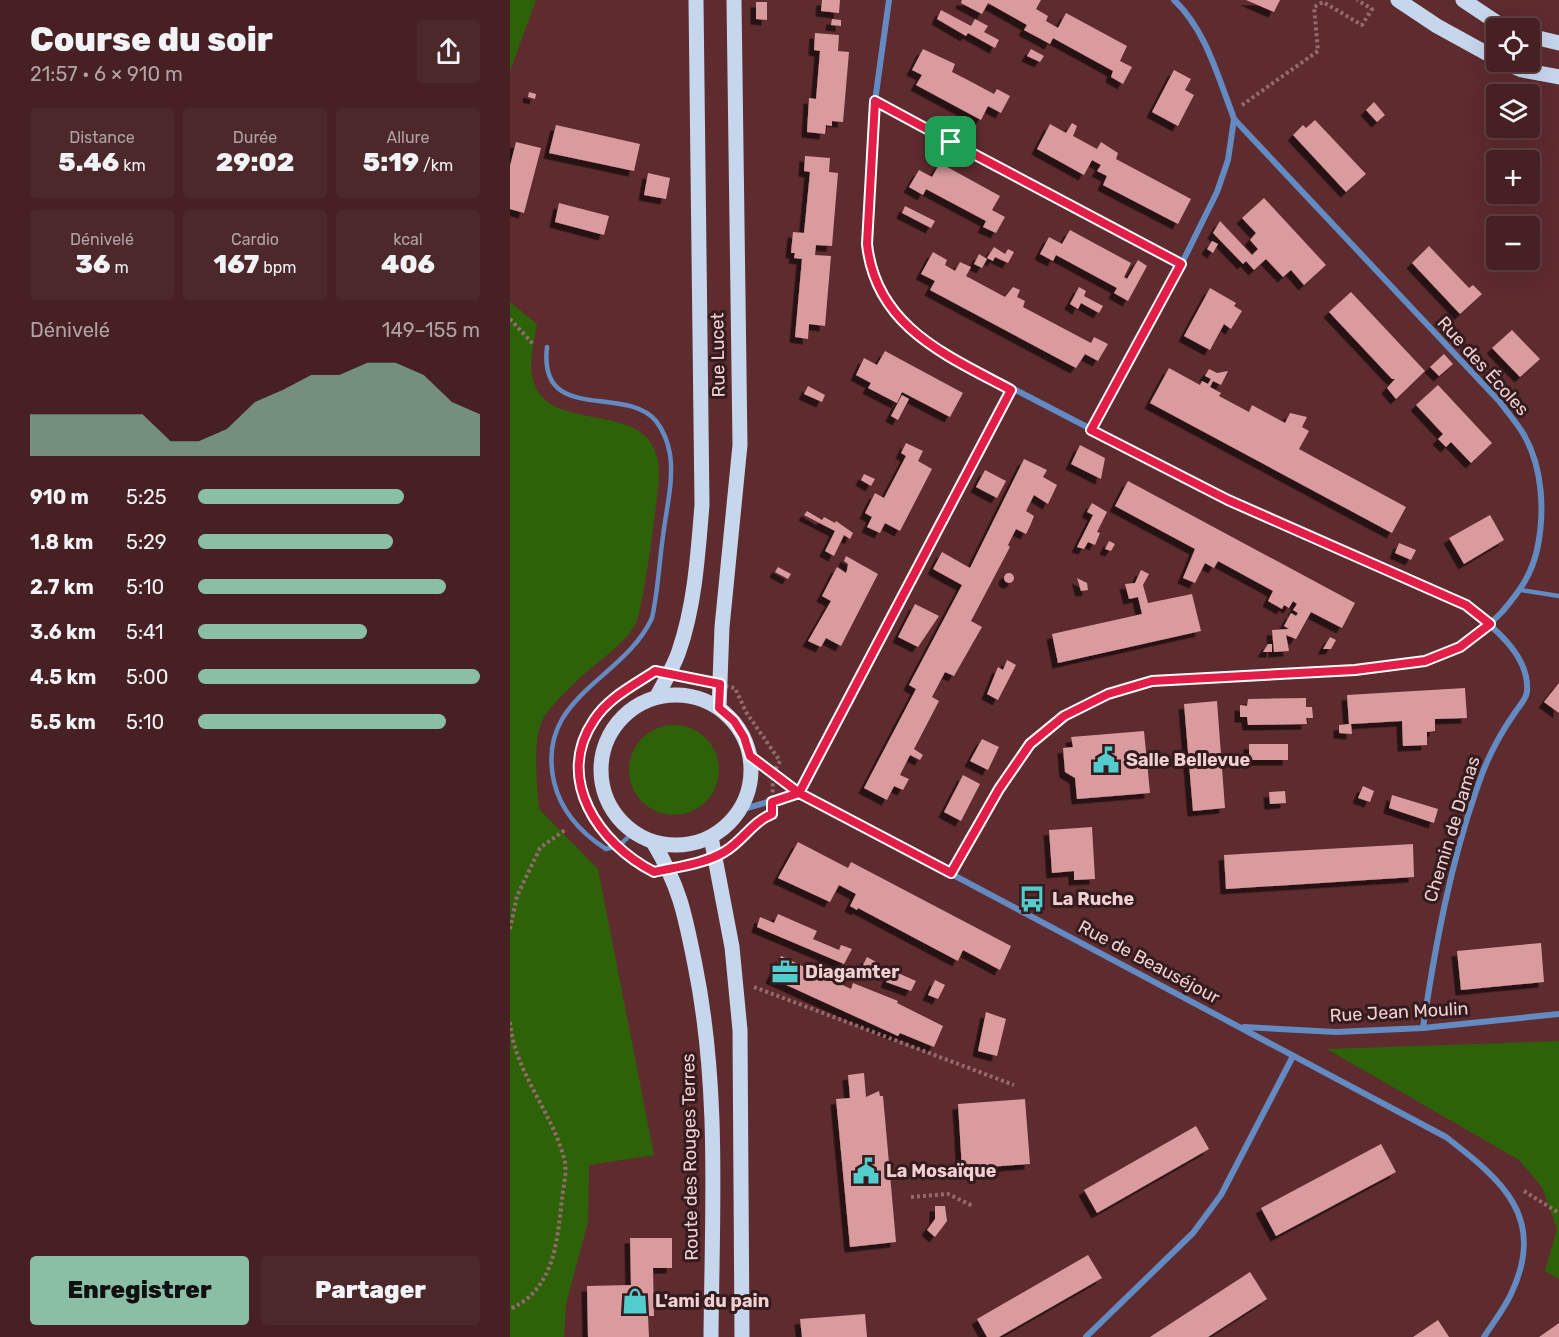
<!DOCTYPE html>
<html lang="fr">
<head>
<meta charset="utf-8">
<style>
	:root { --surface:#462023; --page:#4d282b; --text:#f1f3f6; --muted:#b0a3a6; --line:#5e3e41; --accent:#8abfa5 }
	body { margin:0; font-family:Rubik,sans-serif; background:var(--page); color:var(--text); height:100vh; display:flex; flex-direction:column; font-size:22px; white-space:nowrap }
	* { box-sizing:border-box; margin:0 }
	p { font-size:20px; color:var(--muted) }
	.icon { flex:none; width:33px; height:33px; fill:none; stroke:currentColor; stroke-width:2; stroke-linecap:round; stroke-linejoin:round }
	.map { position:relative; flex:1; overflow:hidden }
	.details { display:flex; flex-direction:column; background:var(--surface); width:510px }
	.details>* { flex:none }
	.tools { position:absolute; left:976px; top:18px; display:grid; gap:12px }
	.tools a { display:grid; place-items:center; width:54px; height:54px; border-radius:6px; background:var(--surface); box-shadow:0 6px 24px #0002,0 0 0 2px var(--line); font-size:30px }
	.pin { position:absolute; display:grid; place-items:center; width:51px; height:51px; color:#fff; margin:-26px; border-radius:12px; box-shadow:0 3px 9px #0006 }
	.round { display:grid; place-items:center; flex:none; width:63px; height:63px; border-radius:6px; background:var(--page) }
	.overview { display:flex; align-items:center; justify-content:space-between; height:102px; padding:0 30px }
	h1 { font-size:33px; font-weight:800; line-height:45px }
	.metrics { display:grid; grid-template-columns:repeat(3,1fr); gap:9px; height:102px; padding:6px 30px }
	.metrics div { display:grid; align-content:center; border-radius:6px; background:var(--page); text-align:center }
	.metrics b { font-size:26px; font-weight:800 }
	.metrics small { font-size:16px; font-weight:400 }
	.metrics p { font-size:16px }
	.chart { height:168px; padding:12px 30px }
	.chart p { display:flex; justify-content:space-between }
	.chart svg { width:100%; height:108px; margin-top:6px; fill:var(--accent); opacity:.7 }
	.action { display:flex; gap:12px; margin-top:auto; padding:12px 30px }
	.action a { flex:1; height:69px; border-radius:6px; background:var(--accent); color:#111; font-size:24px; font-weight:800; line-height:69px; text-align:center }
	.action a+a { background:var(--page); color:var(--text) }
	ul { padding:0 30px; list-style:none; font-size:20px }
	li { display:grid; grid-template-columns:96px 72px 1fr; align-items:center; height:45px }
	li i { height:15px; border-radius:8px; background:var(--accent) }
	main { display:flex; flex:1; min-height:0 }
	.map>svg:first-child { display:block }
	.green { fill:#2e6209 }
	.building { fill:#d99b9e; filter:url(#shadow) }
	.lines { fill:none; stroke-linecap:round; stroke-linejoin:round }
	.path { stroke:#966a6d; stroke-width:4; stroke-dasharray:3 3; stroke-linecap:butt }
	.lane { stroke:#638bc2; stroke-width:4.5 }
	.street { stroke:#638bc2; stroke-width:6 }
	.primary { stroke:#c6d6ec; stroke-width:15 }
	.route-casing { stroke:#fff; stroke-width:12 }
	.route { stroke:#e11d48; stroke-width:8 }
	.labels { text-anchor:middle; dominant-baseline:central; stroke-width:6; stroke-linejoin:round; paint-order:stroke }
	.street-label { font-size:18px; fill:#f1d0d1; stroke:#341c1e }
	.poi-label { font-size:18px; font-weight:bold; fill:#f1d0d1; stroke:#341c1e; text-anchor:start }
</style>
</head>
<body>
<main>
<section class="details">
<div class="overview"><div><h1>Course du soir</h1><p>21:57 · 6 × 910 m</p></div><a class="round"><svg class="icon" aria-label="share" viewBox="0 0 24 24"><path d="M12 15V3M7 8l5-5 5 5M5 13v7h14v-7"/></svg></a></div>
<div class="metrics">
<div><p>Distance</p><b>5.46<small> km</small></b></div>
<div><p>Durée</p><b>29:02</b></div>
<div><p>Allure</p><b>5:19<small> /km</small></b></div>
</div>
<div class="metrics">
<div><p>Dénivelé</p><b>36<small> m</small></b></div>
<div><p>Cardio</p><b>167<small> bpm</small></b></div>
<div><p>kcal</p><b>406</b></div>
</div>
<div class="chart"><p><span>Dénivelé</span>149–155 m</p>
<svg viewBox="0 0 160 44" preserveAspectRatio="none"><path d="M0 44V27L10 27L20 27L30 27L40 27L50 38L60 38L70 33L80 22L90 17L100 11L110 11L120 6L130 6L140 11L150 22L160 27V44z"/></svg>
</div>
<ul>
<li><b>910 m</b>5:25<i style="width:73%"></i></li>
<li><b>1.8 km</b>5:29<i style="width:69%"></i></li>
<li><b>2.7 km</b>5:10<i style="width:88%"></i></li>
<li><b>3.6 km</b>5:41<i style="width:60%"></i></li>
<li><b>4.5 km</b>5:00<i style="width:100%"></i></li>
<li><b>5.5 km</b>5:10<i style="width:88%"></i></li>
</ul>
<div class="action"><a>Enregistrer</a><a>Partager</a></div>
</section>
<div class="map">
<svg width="1049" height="1337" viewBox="0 0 1049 1337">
	<defs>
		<filter id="shadow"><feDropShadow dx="-5.5" dy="5.5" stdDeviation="0" flood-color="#0009"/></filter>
	</defs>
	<rect width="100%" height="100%" fill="#5e2b2f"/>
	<g class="green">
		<path d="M0,0H26L0,71Z"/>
		<path d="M0,302L27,324C24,343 17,368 25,386C47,437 152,394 149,477C148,496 133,613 125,625C115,642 96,656 80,669C69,678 39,707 33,719C22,739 27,786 29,809L88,869L144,1155L79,1165L78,1222L56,1304L54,1337H0Z"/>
		<circle cx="164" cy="770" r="45"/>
		<path d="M1049,1041V1279L1035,1271L1047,1229L1032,1187L1009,1160L817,1049Z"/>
	</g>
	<g class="building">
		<path d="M312,0H330L329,13L311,11Z"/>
		<path d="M452,0H531L526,9L538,16L536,21L548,28L556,13L617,46L610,61L622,67L613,84L601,77L603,71L543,38L540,44L514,30L517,25L478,3L472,14L451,3Z"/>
		<path d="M736,0H770L764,12Z"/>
		<path d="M246,2H257V20L246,19Z"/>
		<path d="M431,10L461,26L465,19L478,26L474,32L489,40L485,48L458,33L456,36L427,19Z"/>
		<path d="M322,19L331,20V26L321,25Z"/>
		<path d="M305,33L329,35L328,51L339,52L333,122L322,121V126L316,125L315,134L297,132L299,98L306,99L310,51L304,50Z"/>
		<path d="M413,49L445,64L442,72L454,78L484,94L487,89L500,96L491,113L478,106L471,120L406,85L412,75L402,70Z"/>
		<path d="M521,49L534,56L530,62L517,56Z"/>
		<path d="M664,70L681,79L675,90L684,95L668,126L642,112Z"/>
		<path d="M19,92L26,94L25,99L18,97Z"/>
		<path d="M864,102L875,115L867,122L856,110Z"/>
		<path d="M805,120L856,174L836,192L783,135L793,125L796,128Z"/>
		<path d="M562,123L567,126L563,136L587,149L591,142L608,153L606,159L681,199L668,224L593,185L597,176L587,171L591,165L582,160L574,175L527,149L540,124L556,133Z"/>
		<path d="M46,125L130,144L124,171L39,153Z"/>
		<path d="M6,142L31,148L14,213L0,209V166Z"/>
		<path d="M295,156L320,158L319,172L328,173L322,246L306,245L305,255L321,256L315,326L299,324L298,339L285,337L292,259L284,258L285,253H281L283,232L294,233L300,172L294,171Z"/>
		<path d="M430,163L490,196L482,210L495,217L486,233L473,227L476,221L416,189L413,195L399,187L409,170L422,177Z"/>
		<path d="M138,173L160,178L156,199L134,195Z"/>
		<path d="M754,198L816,265L794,285L781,270L773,277L756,259L744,270L736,261L733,264L703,233L710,221L742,255L748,249L740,240L746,233L732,218Z"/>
		<path d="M49,203L99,216L94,235L45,222Z"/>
		<path d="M395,206L425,221L421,228L392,213Z"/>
		<path d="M560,230L621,263L614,277L617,279L628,260L637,266L618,301L604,293L607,288L546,255L543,261L530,254L539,237L552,244Z"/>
		<path d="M702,241L708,244L703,253L697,249Z"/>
		<path d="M919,246L959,288L963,285L972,294L950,314L902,263Z"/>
		<path d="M484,247L495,254L498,249L504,252L498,263L485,257L483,261L477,258Z"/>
		<path d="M423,252L437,260L435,265L445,271L450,262L461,267L456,276L495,297L503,287L510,290L507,297L515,301L513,307L581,343L584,337L598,344L588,361L575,354L566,368L420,290L425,281L411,274Z"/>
		<path d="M469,254L477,259L472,268L464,264Z"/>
		<path d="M569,287L576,291L574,296L593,306L589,313L571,303L568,309L560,304Z"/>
		<path d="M700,288L726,303L724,306L732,311L721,329L714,324L700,350L674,336Z"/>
		<path d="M841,292L915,371L886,399L877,388L885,379H882L819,312Z"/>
		<path d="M1002,330L1030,359L1010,377L982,348Z"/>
		<path d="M375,351L453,393L440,417L392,392L387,403L358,388L361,383L346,375L354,358L367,365Z"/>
		<path d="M934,354L943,364L929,376L920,367Z"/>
		<path d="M659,368L690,385L692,381L698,384L701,379L695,376L699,369L707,373L718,371L711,385L703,381L700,387L711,393L709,396L739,412L742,405L775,423L780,413L797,417L792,427L799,431L789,449L896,507L882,533L640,403Z"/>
		<path d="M928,385L982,443L961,463L941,442L936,447L928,439L933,434L906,405Z"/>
		<path d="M298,386L315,395L312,402L294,394Z"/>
		<path d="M392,395L399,399L388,420L381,416Z"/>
		<path d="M396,443L413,451L408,461L422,469L390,531L375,523L370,533L357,527L362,517L355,513L365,493L374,498L396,456L391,453Z"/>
		<path d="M570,445L595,458L591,479L561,464Z"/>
		<path d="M514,459L537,470L533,477L547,485L538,504L524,495L516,511L524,516L520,526L516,534L506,529L498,545L500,547L461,621L472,627L444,676L435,672L422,697L429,701L404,749L413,755L410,760L400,755L390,775L399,779L393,790L384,786L377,800L354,788L406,689L399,685L452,585L423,569L432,552L460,568Z"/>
		<path d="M475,470L496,481L487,498L466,487Z"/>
		<path d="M354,474L365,479L361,486L351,480Z"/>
		<path d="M618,481L845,603L832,628L801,612L786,639L776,635L779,651L764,652L762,630L779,629L774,626L781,613L786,616L788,613L783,610L787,604L783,601L779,608L774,605L772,609L758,601L763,591L708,561L704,568L695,563L685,583L673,578L685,549L605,506Z"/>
		<path d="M582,503L597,512L587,532L590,533L585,545L578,542L574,549L567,547L583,515L577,512Z"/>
		<path d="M297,511L312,520L314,517L325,523L326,521L343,533L340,539L334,535L324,556L315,551L325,531L294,515Z"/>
		<path d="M980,515L994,540L954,564L939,538Z"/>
		<path d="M599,541L605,544L601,551L595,549Z"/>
		<path d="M889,543L906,550L901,560L885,553Z"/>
		<path d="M336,556L368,574L331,646L316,638L311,647L298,641L321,601L312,596L327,567L336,573L337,570L338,564L334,561Z"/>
		<path d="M268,567L281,574L278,579L265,572Z"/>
		<path d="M631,570L639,574L633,585L638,603L682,594L691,631L548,663L542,634L632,614L628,597L619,599L615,584L625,583Z"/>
		<circle cx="499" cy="578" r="5"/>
		<path d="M567,578L577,583L578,590L571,591Z"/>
		<path d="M405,604L429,616L408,647L388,637Z"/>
		<path d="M820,637L826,640L821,649H813Z"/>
		<path d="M758,644H762V652H753Z"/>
		<path d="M497,660L506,665L488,700L477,694L488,667L493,670Z"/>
		<path d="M1049,683V713L1034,702Z"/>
		<path d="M955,688L957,718L925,719V731L917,732V745L893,746L892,721L841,724L842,734L829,733V725L839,724L837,695Z"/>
		<path d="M796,698V707H802L803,718H796L797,724L738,725L737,717H730V705L737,706L738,699Z"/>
		<path d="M707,701L715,808L683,811L674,704Z"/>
		<path d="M634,731L640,793L567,799L565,778L555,772L553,748L563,747L561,737Z"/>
		<path d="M472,739L489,747L478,770L460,761Z"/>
		<rect x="739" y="744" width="39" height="16"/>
		<path d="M453,775L470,784L451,821L434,812Z"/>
		<path d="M853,786L864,791L860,802L848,798Z"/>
		<path d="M775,791L776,803L760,804L759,792Z"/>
		<path d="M882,795L928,809L924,823L879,808Z"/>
		<path d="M582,827L585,879L564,880V871L542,873L539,830Z"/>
		<path d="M288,842L338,868L341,862L501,946L490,970L453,950L448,961L348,908L347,910L340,906L346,894L329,885L320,902L268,878Z"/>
		<path d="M903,844L904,877L716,889L714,855Z"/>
		<path d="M268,914L307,931L303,939L329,950L331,945L342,949L334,964L247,927L250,917L264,923Z"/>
		<path d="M1031,943L1034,982L951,990L947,951Z"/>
		<path d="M271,956L341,989L343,983L388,1001L387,1003L433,1026L424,1047L390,1033L388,1036L261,978Z"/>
		<path d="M357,957L366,962L359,975L350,971Z"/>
		<path d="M381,970L406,981L401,991L376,982Z"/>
		<path d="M425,980L435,985L428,999L418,995Z"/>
		<path d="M476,1012L496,1019L487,1056L468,1051Z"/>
		<path d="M354,1073L356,1097L369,1091L370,1096H373L386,1242L340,1247L326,1099L340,1098L338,1075Z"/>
		<path d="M515,1099L520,1164L452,1169L448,1104Z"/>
		<path d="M686,1126L699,1149L587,1213L574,1190Z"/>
		<path d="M871,1144L886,1172L766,1236L751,1208Z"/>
		<path d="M425,1206H435L437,1221L425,1237L417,1230L425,1219Z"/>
		<path d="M120,1238H162V1268H143L144,1316H138L139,1337H78L77,1286L121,1285Z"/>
		<path d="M578,1255L592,1278L489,1337H477L467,1319Z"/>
		<path d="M740,1272L757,1299L698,1337H640Z"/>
		<path d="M355,1314L357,1337H292L290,1319Z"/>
		<path d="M928,1320L939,1337H903Z"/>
		<path d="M1049,1323V1337H1029L1042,1328Z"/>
	</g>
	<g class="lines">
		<g class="path">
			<path d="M732,105L808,51L804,7L813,2L852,25L862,9L847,0"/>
			<path d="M0,319L24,345"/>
			<path d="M145,671L225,688L236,712L270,761L263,774L262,814C242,822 232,842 214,852C194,864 166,867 144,872C89,844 43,778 85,719C100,696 123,686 145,671Z"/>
			<path d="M0,929L7,896L30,848L55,830"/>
			<path d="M244,987L504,1085"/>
			<path d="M0,1022C5,1073 41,1110 54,1158C58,1170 53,1187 52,1199C47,1241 45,1289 0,1309"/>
			<path d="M1014,1191L1049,1213"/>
			<path d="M401,1197L438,1194L463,1206"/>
		</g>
		<g class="lane">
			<path d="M37,347C28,425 115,384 146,421C153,430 158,443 160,454C164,481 156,510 153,536C149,564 148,591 142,618C113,681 25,696 44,782C51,811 71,833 96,849L110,845L123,832"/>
			<path d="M1011,590L1049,596"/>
		</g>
		<g class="street">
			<path d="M379,0L365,101L357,244L358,261L372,295L403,332L425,348L718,500L956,605C982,626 1020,655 1017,691C1017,698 1010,705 1006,711C989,735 976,760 967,788C940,865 925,947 913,1028"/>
			<path d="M365,101L671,265"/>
			<path d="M581,430L671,265L707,192L718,160L724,119L722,113C707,74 695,29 664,0"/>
			<path d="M240,756L289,793L936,1137C993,1181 1037,1218 1001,1294C994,1309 983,1323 974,1337"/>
			<path d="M289,793L501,390"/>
			<path d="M230,810L289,793"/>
			<path d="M441,873C486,798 510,729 598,694C633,679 671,679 709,677C763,674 818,673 872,667C899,663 926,661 950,647C966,638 980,624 992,612C1009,592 1021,576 1027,550C1035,513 1033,468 1014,435C1007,423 998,413 990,402L724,119"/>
			<path d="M734,1027L826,1032L913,1028L1049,1014"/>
			<path d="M576,1337L683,1233L711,1195L783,1056"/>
		</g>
		<g class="primary">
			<path d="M888,0L927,26L987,59"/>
			<path d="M953,0L989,24L1001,28"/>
			<path d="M1020,36L1049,43"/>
			<path d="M993,62L1012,70L1049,77"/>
			<circle cx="166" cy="770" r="75"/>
			<path d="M147,696C155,681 164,666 169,651C185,605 188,553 192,505L186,0"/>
			<path d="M209,708L212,627L230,445L224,0"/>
			<path d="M201,837L222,947L230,1030L232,1337"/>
			<path d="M143,842C170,887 175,915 185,965C210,1088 202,1213 201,1337"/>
		</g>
	</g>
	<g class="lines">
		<g class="route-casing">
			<path id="route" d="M441,142L365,101L357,244C366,327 436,355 501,390L289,793L240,756L234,737L224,721L209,708L210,684L145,671C123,686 99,697 84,720C44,779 89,844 144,872C166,867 194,864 214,852C232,842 242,822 262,814V802L289,793L441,873L489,789L520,744L554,716L598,694L642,681L845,670L915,661L950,647L980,624L956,605L718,500L581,430L671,264L441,142"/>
		</g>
		<use href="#route" class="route"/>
	</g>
	<defs>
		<g id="civic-bare" transform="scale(2.07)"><path d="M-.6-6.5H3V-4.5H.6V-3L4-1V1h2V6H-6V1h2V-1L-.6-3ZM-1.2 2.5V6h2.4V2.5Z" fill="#52cdce" stroke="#341c1e" stroke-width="2.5" paint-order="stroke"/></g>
		<g id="bus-bare" transform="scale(2.07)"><path d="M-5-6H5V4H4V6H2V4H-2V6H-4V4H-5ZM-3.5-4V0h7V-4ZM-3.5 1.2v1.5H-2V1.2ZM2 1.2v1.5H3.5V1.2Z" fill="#52cdce" stroke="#341c1e" stroke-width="2.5" paint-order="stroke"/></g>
		<g id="office-bare" transform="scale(2.07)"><path d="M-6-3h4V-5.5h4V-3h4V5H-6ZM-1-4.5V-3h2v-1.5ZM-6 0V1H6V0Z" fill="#52cdce" stroke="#341c1e" stroke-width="2.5" paint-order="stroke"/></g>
		<g id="shop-bare" transform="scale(2.07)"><path d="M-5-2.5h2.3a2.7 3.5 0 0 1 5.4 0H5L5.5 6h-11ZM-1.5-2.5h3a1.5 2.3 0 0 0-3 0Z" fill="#52cdce" stroke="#341c1e" stroke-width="2.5" paint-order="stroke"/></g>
	</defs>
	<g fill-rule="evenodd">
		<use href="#civic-bare" x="596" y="760"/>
		<use href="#bus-bare" x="522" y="899"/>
		<use href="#office-bare" x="275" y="972"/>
		<use href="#civic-bare" x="356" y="1171"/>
		<use href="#shop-bare" x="125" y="1301"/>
	</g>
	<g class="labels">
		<g class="street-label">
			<text transform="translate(208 355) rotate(-91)">Rue Lucet</text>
			<text transform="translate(973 366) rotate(48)">Rue des Écoles</text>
			<text transform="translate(942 829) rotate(-73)">Chemin de Damas</text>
			<text transform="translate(639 962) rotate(28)">Rue de Beauséjour</text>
			<text transform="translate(889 1012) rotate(-3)">Rue Jean Moulin</text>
			<text transform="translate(180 1157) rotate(-91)">Route des Rouges Terres</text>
		</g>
		<g class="poi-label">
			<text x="616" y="760">Salle Bellevue</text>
			<text x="542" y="899">La Ruche</text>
			<text x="295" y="972">Diagamter</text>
			<text x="376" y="1171">La Mosaïque</text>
			<text x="145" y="1301">L'ami du pain</text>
		</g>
	</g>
</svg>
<div class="tools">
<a><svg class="icon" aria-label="locate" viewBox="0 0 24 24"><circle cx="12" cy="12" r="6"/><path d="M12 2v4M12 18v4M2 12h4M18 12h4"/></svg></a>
<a><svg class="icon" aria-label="layers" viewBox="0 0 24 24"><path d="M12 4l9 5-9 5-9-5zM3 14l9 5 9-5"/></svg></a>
<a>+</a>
<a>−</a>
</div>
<div class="pin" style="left:441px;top:142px;background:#1e9e55"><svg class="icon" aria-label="arrive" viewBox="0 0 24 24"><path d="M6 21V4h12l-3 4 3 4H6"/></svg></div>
</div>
</main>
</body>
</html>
